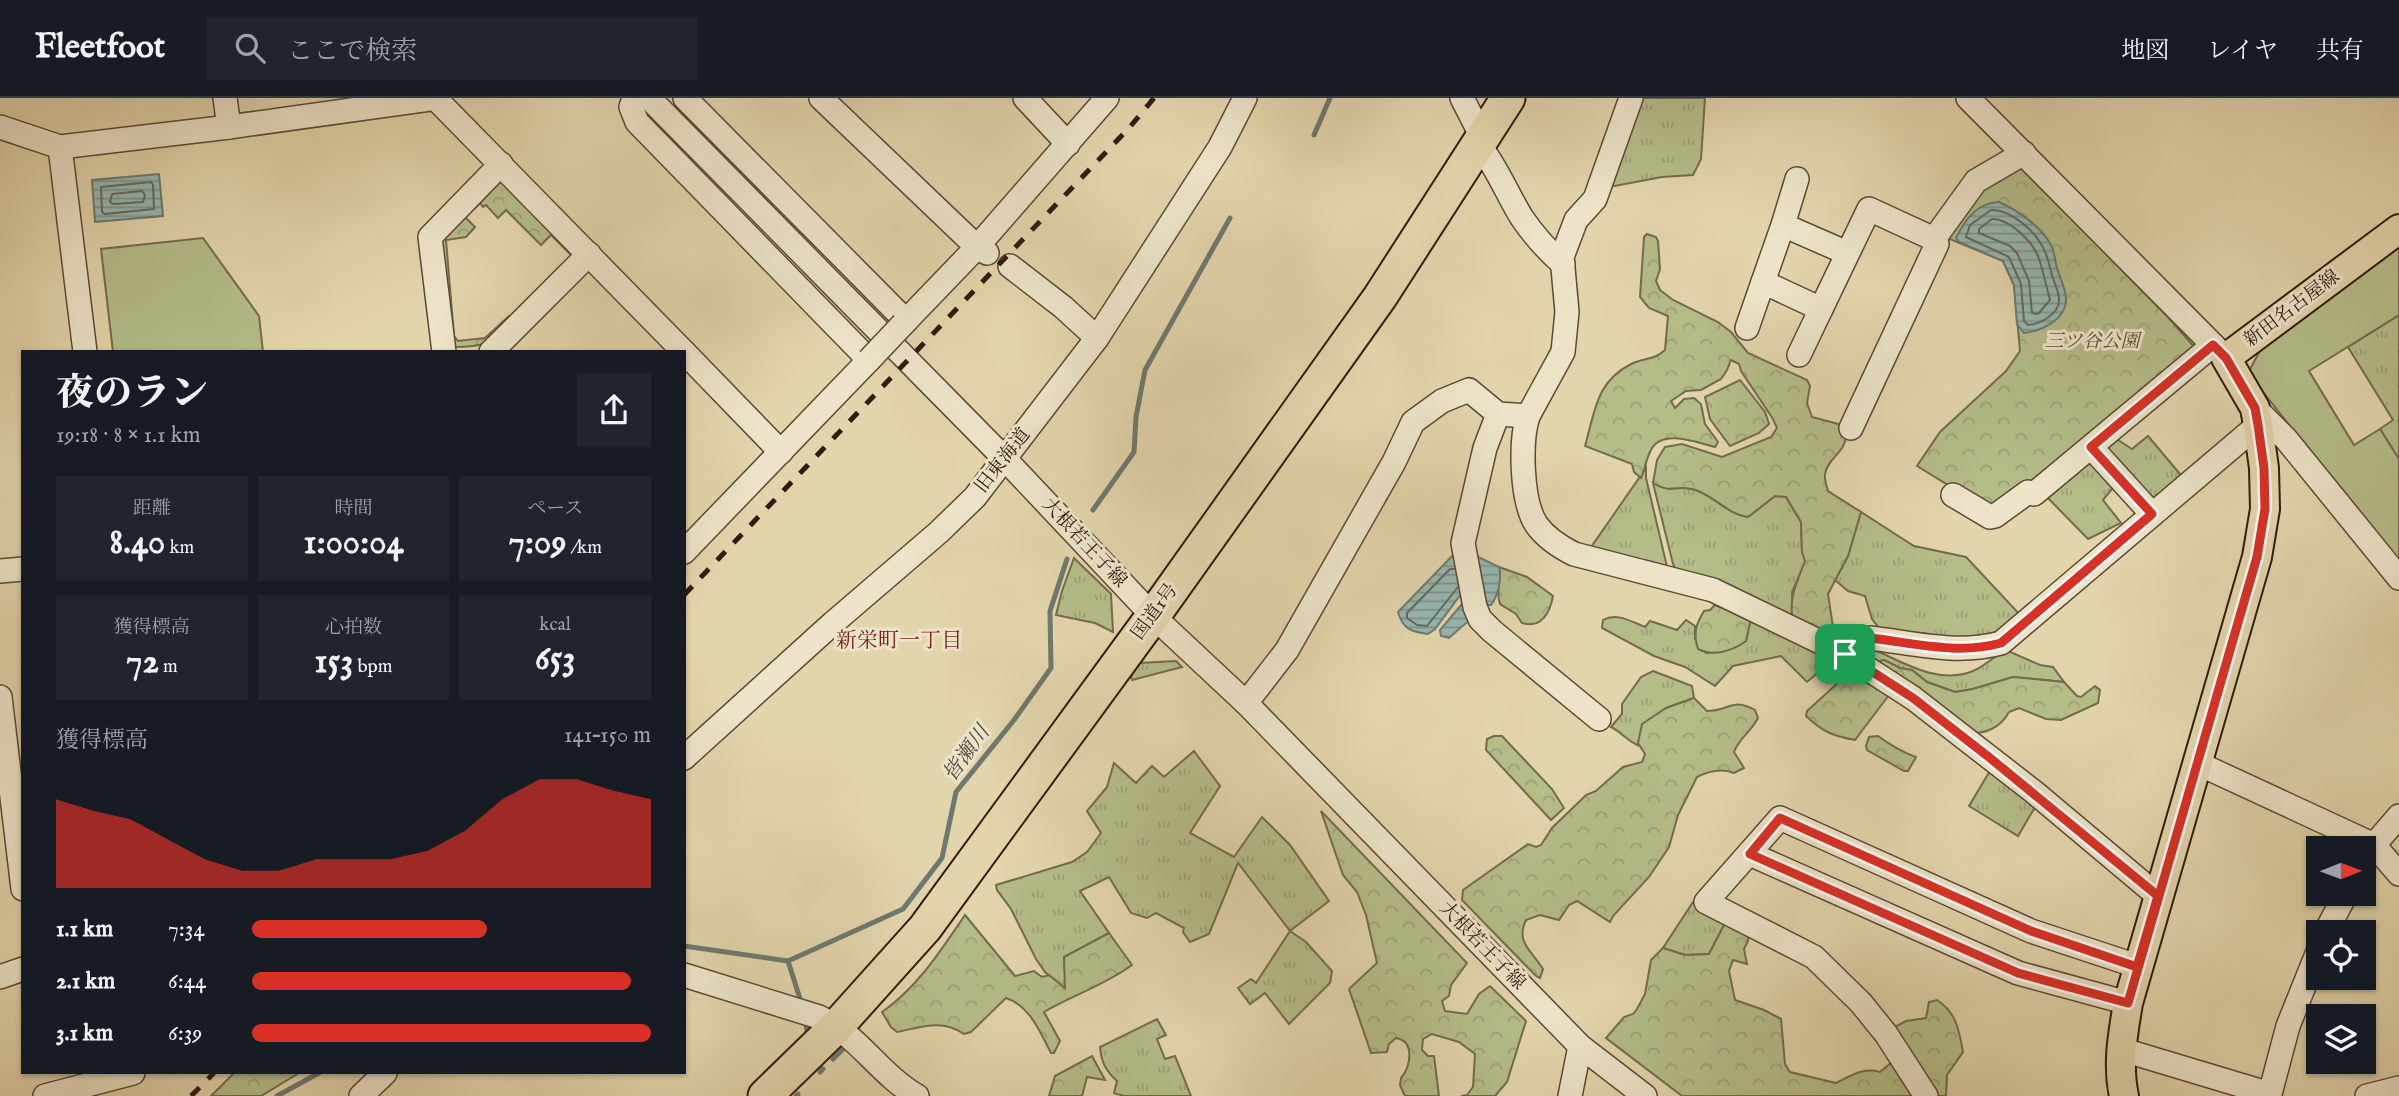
<!DOCTYPE html>
<html lang="ja">
<head>
<meta charset="utf-8">
<style>
	:root { --surface:#171b24; --page:#20242c; --text:#f1f3f6; --muted:#9ea1a6; --line:#363941; --accent:#d93025 }
	body { margin:0; font-family:"IM FELL English","Noto Serif JP",serif; background:var(--page); color:var(--text); height:100vh; display:flex; flex-direction:column; font-size:26px; white-space:nowrap }
	* { box-sizing:border-box; margin:0 }
	p { font-size:23px; color:var(--muted) }
	.icon { flex:none; width:38px; height:38px; fill:none; stroke:currentColor; stroke-width:2; stroke-linecap:round; stroke-linejoin:round }
	.map { position:relative; flex:1; overflow:hidden }
	.panel { position:absolute; left:21px; top:252px; width:665px; height:724px; display:flex; flex-direction:column; background:var(--surface); border-radius:0px; box-shadow:0 2px 5px #0004 }
	.panel>* { flex:none }
	.needle { width:46px; rotate:89deg }
	.controls { position:absolute; left:2306px; top:738px; display:grid; gap:14px }
	.controls a { display:grid; place-items:center; width:70px; height:70px; border-radius:0px; background:var(--surface); box-shadow:0 2px 5px #0004; font-size:35px }
	.pin { position:absolute; display:grid; place-items:center; width:60px; height:60px; color:#fff; margin:-30px; border-radius:14px; box-shadow:0 4px 10px #0006 }
	.round { display:grid; place-items:center; flex:none; width:74px; height:74px; border-radius:0px; background:var(--page) }
	.headline { display:flex; align-items:center; justify-content:space-between; height:119px; padding:0 35px }
	h1 { font-size:38px; font-weight:800; line-height:52px }
	.stats { display:grid; grid-template-columns:repeat(3,1fr); gap:10px; height:119px; padding:7px 35px }
	.stats div { display:grid; align-content:center; border-radius:0px; background:var(--page); text-align:center }
	.stats b { font-size:35px; font-weight:800 }
	.stats small { font-size:19px; font-weight:400 }
	.stats p { font-size:19px }
	.chart { height:196px; padding:14px 35px }
	.chart p { display:flex; justify-content:space-between }
	.chart svg { width:100%; height:126px; margin-top:7px; fill:var(--accent); opacity:.7 }
	ul { padding:0 35px; list-style:none; font-size:23px }
	li { display:grid; grid-template-columns:112px 84px 1fr; align-items:center; height:52px }
	li i { height:18px; border-radius:9px; background:var(--accent) }
	header { display:flex; align-items:center; gap:42px; box-sizing:border-box; height:98px; padding:0 35px; background:var(--surface); border-bottom:2px solid var(--line) }
	header strong { font-size:33px }
	nav { display:flex; gap:38px; margin-inline-start:auto; font-size:24px }
	.search { width:490px; height:63px; background:var(--page); display:flex; align-items:center; gap:18px; box-sizing:border-box; padding:0 24px; border-radius:0px; color:var(--muted); font-size:26px }
	.map>svg:first-child { display:block }
	.grass { fill:url(#grass-tufts); stroke:#726c4c; stroke-width:2 }
	.forest { fill:url(#forest-crowns); stroke:#726c4c; stroke-width:2 }
	.garden { fill:#b4bc88; stroke:#726c4c; stroke-width:2 }
	.water { fill:url(#water-rules); stroke:#6d7970; stroke-width:2 }
	.lines { fill:none; stroke-linecap:round; stroke-linejoin:round }
	.shore { stroke:#636960; stroke-width:2 }
	.stream { stroke:#6d7970; stroke-width:5 }
	.minor-casing { stroke:#5c4936; stroke-width:26 }
	.major-casing { stroke:#301b0f; stroke-width:32 }
	.highway-casing { stroke:#301b0f; stroke-width:37 }
	.minor { stroke:#ece3c8; stroke-width:23 }
	.major { stroke:#e2d4ab; stroke-width:28 }
	.highway { stroke:#e2d4ab; stroke-width:33 }
	.rail { stroke:#301b0f; stroke-width:5; stroke-dasharray:12 12; stroke-linecap:butt }
	.minor-bridge-casing { stroke:#5c4936; stroke-width:26; stroke-linecap:butt }
	.minor-bridge { stroke:#ece3c8; stroke-width:23 }
	.route-casing { stroke:#fff; stroke-width:14 }
	.route { stroke:#d93025; stroke-width:9 }
	.labels { text-anchor:middle; dominant-baseline:central; stroke-width:6; stroke-linejoin:round; paint-order:stroke }
	.street-label { font-size:19px; fill:#301b0f; stroke:#ece3c8 }
	.park-label { font-size:19px; font-style:italic; fill:#584b33; stroke:#ece3c8 }
	.neighbourhood-label { font-size:21px; fill:#7a1f14; stroke:#ece3c8 }
	.water-label { font-size:21px; font-style:italic; fill:#4f4a40; stroke:#ece3c8 }
</style>
</head>
<body>
<header>
<strong>Fleetfoot</strong>
<div class="search"><svg class="icon" aria-label="search" viewBox="0 0 24 24"><circle cx="10" cy="10" r="6"/><path d="M15 15l6 6"/></svg>ここで検索</div>
<nav><a>地図</a><a>レイヤ</a><a>共有</a></nav>
</header>
<div class="map">
<svg width="2399" height="998" viewBox="0 0 2399 998">
	<defs>
		<pattern id="grass-tufts" width="24" height="20" patternUnits="userSpaceOnUse" patternTransform="scale(1.75)"><rect width="24" height="20" fill="#b4bc88"/><path d="M3 7l-1-3M5 7V3M7 7l1-3M15 17l-1-3M17 17v-4M19 17l1-3" fill="none" stroke="#9ba174"/></pattern>
		<pattern id="forest-crowns" width="20" height="18" patternUnits="userSpaceOnUse" patternTransform="scale(1.75)"><rect width="20" height="18" fill="#b4bc88"/><path d="M2 6a3 3 0 1 1 6 0M12 15a3 3 0 1 1 6 0" fill="none" stroke="#9ba174"/></pattern>
		<pattern id="water-rules" width="6" height="5" patternUnits="userSpaceOnUse" patternTransform="scale(1.75)"><rect width="6" height="5" fill="#96b7b1"/><path d="M0 2.5h6" fill="none" stroke="#7b948e"/></pattern>
	</defs>
	<rect width="100%" height="100%" fill="#e2d4ab"/>
	<filter id="stains"><feTurbulence type="fractalNoise" baseFrequency=".00286" numOctaves="4"/><feColorMatrix values="0 0 0 0 .2 0 0 0 0 .09 0 0 0 0 .02 0 0 0 .5 -.17"/></filter>
	<radialGradient id="worn" r=".72"><stop offset=".6" stop-color="#630" stop-opacity="0"/><stop offset="1" stop-color="#630" stop-opacity=".3"/></radialGradient>
	<g class="grass">
		<path d="M1636,0H1705L1701,61L1693,77L1662,79L1604,90Z"/>
		<path d="M2399,217V361L2380,331L2393,322L2348,249Z"/>
		<path d="M2112,338L2132,351L2148,338L2185,382L2152,412L2097,350Z"/>
		<path d="M2091,358L2116,386L2103,402L2121,425L2088,441L2044,396Z"/>
		<path d="M1646,370V380L1669,477L1587,455Z"/>
		<path d="M1653,385C1672,396 1674,387 1692,391C1712,395 1726,416 1748,419L1775,398L1786,399L1801,424L1802,454L1806,463L1792,494L1793,524L1681,482L1673,466Z"/>
		<path d="M1861,414L1914,448L1966,459L2023,520L1977,546L1880,531L1872,521L1865,498L1848,493L1835,482L1848,458Z"/>
		<path d="M1074,460L1111,496L1113,534L1095,525L1056,517L1062,493Z"/>
		<path d="M1716,499L1838,558L1807,584L1781,558L1733,568L1715,588L1685,569L1654,558L1602,530L1603,522C1617,514 1632,524 1645,529L1650,523L1677,532L1686,522L1695,528V541L1706,555C1721,554 1733,552 1746,543L1751,520L1715,507Z"/>
		<path d="M1873,551C1904,565 1939,587 1973,573C1985,568 1994,558 2006,552L2040,567L2053,569L2064,584L2013,579L1973,591L1955,594L1927,584L1912,572L1900,570L1884,562L1876,564L1859,556Z"/>
		<path d="M1176,563L1182,569L1132,582L1131,579L1139,565Z"/>
		<path d="M1653,573L1692,588L1694,600L1666,610L1638,645L1640,648C1628,644 1623,635 1611,629L1622,616V606L1641,579Z"/>
		<path d="M1194,653L1220,688L1190,735L1234,759L1262,719L1290,747L1329,803L1290,833L1306,844L1332,873L1330,885L1289,926L1265,895L1250,906L1238,890L1251,881L1256,885L1290,833L1238,765L1209,836L1190,844L1183,834L1184,830L1156,815L1147,820L1131,815L1109,779L1080,793L1109,835L1064,859L1066,891L1045,874L1036,861L1011,811L997,792L996,787L1072,764L1087,754L1101,735L1087,713L1107,689L1114,665L1136,685L1152,668L1164,679Z"/>
		<path d="M1990,673L2038,704L2018,738L1969,708Z"/>
		<path d="M1693,804L1733,823L1724,827L1709,856L1685,857L1663,850Z"/>
		<path d="M1157,921L1166,937L1157,941L1165,961L1175,958L1191,998H1124L1114,995L1117,983C1106,973 1101,964 1100,949Z"/>
	</g>
	<g class="forest">
		<path d="M2015,63L2166,217L2197,252L2034,389L1990,413L1917,368L1940,334L2006,273L2020,253L2014,187L2003,163L1945,139L1957,115Z"/>
		<path d="M498,80L575,154V161L551,137L541,147L506,112L498,120L486,107L483,109L480,105L475,110L471,106Z"/>
		<path d="M462,116L475,129L466,139L446,142L454,238L458,243L485,240L509,218L512,222C489,245 488,249 454,249L437,139Z"/>
		<path d="M1647,136L1656,139L1658,143L1660,171L1656,183L1660,192L1673,202L1718,224L1731,234L1748,255L1807,282L1810,288L1807,305L1812,319L1838,326L1845,332C1850,353 1828,358 1825,376C1824,381 1827,389 1828,393L1861,414L1848,458L1828,496L1833,529L1824,543L1793,524C1788,501 1797,484 1805,463L1802,454L1801,424L1786,399L1775,398L1748,419C1726,416 1712,395 1692,391C1674,387 1672,396 1653,385L1657,362L1665,349L1682,346L1722,359L1771,339L1777,330L1773,321L1741,273L1739,266L1731,262L1727,272L1721,281L1701,292L1686,293L1671,303L1675,310L1684,301L1694,300L1701,306L1705,326L1718,344L1715,349C1698,345 1662,330 1651,352C1646,361 1645,371 1641,380L1634,374L1632,366L1585,348C1595,313 1596,284 1631,266C1645,259 1653,263 1665,252L1668,218L1649,210L1640,199L1644,139Z"/>
		<path d="M1740,282L1765,314L1769,326L1759,335L1730,348L1710,321L1705,299Z"/>
		<path d="M1499,469L1527,479L1553,498C1550,515 1541,531 1522,525L1516,516L1500,506C1495,492 1502,481 1499,469Z"/>
		<path d="M1715,507L1751,520L1746,543C1732,553 1714,559 1698,551C1693,535 1696,526 1704,513L1710,512Z"/>
		<path d="M1884,562L1900,570L1912,572L1927,584L1955,594L1973,591L2013,579L2064,584L2077,598L2081,599L2095,588L2100,592L2098,605L2061,622L2046,621L2019,610L2009,614C2001,629 1986,636 1970,635L1876,564Z"/>
		<path d="M1849,565L1889,597L1855,642C1833,638 1823,634 1806,618L1807,613L1840,583Z"/>
		<path d="M1694,600L1707,613C1729,613 1732,599 1755,612L1758,620C1751,634 1739,640 1734,654L1744,670L1734,675C1721,670 1709,673 1697,679L1678,717L1669,749L1649,779L1613,818L1610,824L1577,803L1569,807L1559,822L1540,817L1526,822C1515,844 1532,853 1543,871L1540,880L1536,878L1462,802L1463,792L1528,746L1536,749L1541,747L1552,730L1586,697L1596,693L1623,669L1642,664L1645,656L1638,645L1642,626L1666,610Z"/>
		<path d="M1494,638H1502L1552,691L1564,710L1551,722L1486,652L1487,641Z"/>
		<path d="M1878,638C1887,645 1904,655 1916,659L1908,673H1904L1867,652L1866,648L1869,639Z"/>
		<path d="M1321,713L1467,865L1451,887L1449,898L1442,903L1445,913L1467,916L1479,896L1490,888L1526,923L1507,984L1495,998H1461L1467,997L1473,989L1475,956L1459,944L1432,936L1423,941L1422,952L1428,958H1434L1439,998H1405L1400,987L1401,980C1411,969 1415,943 1396,940L1389,946L1387,954L1371,955L1349,891L1377,865L1366,817L1357,794L1343,777Z"/>
		<path d="M965,817L1015,878L1034,873L1042,879L1049,877L1065,890L1064,859L1109,835L1132,867C1105,887 1073,897 1044,914L1060,943L1054,955H1051C1040,934 1030,908 1006,900L971,934L964,936C942,921 922,929 897,934L891,929L882,914C918,889 941,852 965,817Z"/>
		<path d="M1733,823L1749,831L1748,843L1744,851L1747,866L1733,862L1729,873L1735,902L1764,912L1781,921L1785,966L1790,974L1836,985C1851,978 1863,969 1880,974L1898,959L1923,998H1682L1606,940L1624,919L1633,916L1637,911L1645,896L1651,862L1663,850L1685,857L1709,856L1724,827Z"/>
		<path d="M1937,902C1957,915 1959,933 1963,954L1947,977L1946,998H1935L1893,930L1906,923L1926,920L1929,904Z"/>
		<path d="M1092,958L1105,982L1087,979L1082,998H1049L1055,978Z"/>
		<path d="M234,975H299L261,998H211Z"/>
	</g>
	<g class="garden">
		<path d="M203,140L259,218L263,254H113L101,151Z"/>
		<path d="M2399,148V217L2309,273L2354,347L2380,331L2399,361V466L2248,275L2264,245Z"/>
	</g>
	<g class="water">
		<path d="M159,76L163,118L95,124L92,82Z"/>
		<path d="M1999,104C2019,113 2042,129 2052,149C2055,156 2055,164 2057,170C2060,180 2066,192 2066,201C2066,222 2041,233 2024,235L2017,226L2014,187L2003,163L1959,144L1956,140C1965,122 1976,105 1999,104Z"/>
		<path d="M1453,457H1461L1467,488L1435,531L1428,536C1411,534 1403,531 1398,514Z"/>
		<path d="M1474,457L1499,469C1502,480 1498,498 1491,507H1487L1480,503Z"/>
		<path d="M1467,500L1474,522L1466,525L1449,540L1441,538L1440,532Z"/>
	</g>
	<g class="lines">
		<g class="shore">
			<path d="M151,84L153,87L154,111L105,116L102,114L101,89Z"/>
			<path d="M142,93L145,97L143,104L113,106L110,104L112,96Z"/>
			<path d="M1991,112C2011,111 2038,135 2045,154C2049,162 2050,172 2053,180C2055,186 2059,195 2059,201C2060,216 2040,226 2028,227L2024,223L2021,186L2009,159L1966,139L1970,127Z"/>
			<path d="M1992,121C2008,120 2032,143 2038,158C2043,172 2046,187 2050,202L2038,216L2032,215L2029,183L2017,155L2010,148L1979,135V131Z"/>
			<path d="M1454,471H1450L1407,515V520L1417,527L1427,528L1458,489"/>
		</g>
		<g class="stream">
			<path d="M1314,37L1330,0"/>
			<path d="M1093,412L1134,354L1136,319L1145,272L1230,120"/>
			<path d="M684,848L788,863L903,811L942,760L956,694L1014,622L1051,570L1050,513L1067,461"/>
			<path d="M788,863L802,907"/>
			<path d="M805,920L807,933"/>
			<path d="M833,961L847,947L848,948"/>
			<path d="M820,974L823,971"/>
			<path d="M277,998L319,975"/>
			<path d="M796,998L798,996"/>
		</g>
		<g class="minor-casing">
			<g id="minor">
				<path d="M225,0L229,29"/>
				<path d="M435,0L684,254"/>
				<path d="M634,0L631,9L637,24L869,262L684,454"/>
				<path d="M649,0L1005,361L1153,518L1246,605L1580,948L1645,998"/>
				<path d="M685,0L906,223"/>
				<path d="M821,0L977,149L987,155"/>
				<path d="M1025,0L1068,46"/>
				<path d="M1462,0L1483,41"/>
				<path d="M1968,0L2226,260"/>
				<path d="M0,29L60,49L229,29L437,0"/>
				<path d="M1479,47C1497,69 1507,96 1522,120C1533,136 1548,153 1563,166"/>
				<path d="M60,49L85,254"/>
				<path d="M1783,127L1797,81"/>
				<path d="M1847,155L1783,127L1763,184L1821,211L1869,111L1934,141L1976,83L2024,55"/>
				<path d="M1010,168L1063,209L1097,240"/>
				<path d="M903,226L977,149L1107,0"/>
				<path d="M1747,230L1763,184"/>
				<path d="M444,254L430,139L501,66"/>
				<path d="M491,254L589,156"/>
				<path d="M684,254L781,354"/>
				<path d="M1799,257L1821,211"/>
				<path d="M2255,310L2286,341L2399,480"/>
				<path d="M1498,316L1485,350L1463,445L1475,509L1480,521L1492,533L1599,621"/>
				<path d="M1528,318C1520,343 1521,402 1536,426C1545,439 1560,449 1574,456L1713,492L1845,556L1913,600L2034,694L2158,798"/>
				<path d="M1851,330L1937,146L1934,141"/>
				<path d="M2091,349L2152,416"/>
				<path d="M1953,397L1990,419L1995,418L2028,394L2034,396L2213,247"/>
				<path d="M0,473L23,471"/>
				<path d="M1845,556L1870,540C1914,545 1957,557 2001,545L2258,327"/>
				<path d="M0,599L23,791"/>
				<path d="M1246,605L1287,552L1394,364L1413,324L1442,303L1469,292L1498,316L1528,318L1563,254L1567,214L1562,159L1576,122L1595,101L1631,0"/>
				<path d="M684,660L833,525L939,434L975,399L1097,240L1220,49L1245,0"/>
				<path d="M2197,665L2374,747L2399,776"/>
				<path d="M1750,756L2018,875L2128,905"/>
				<path d="M2364,764L2374,747L2399,718"/>
				<path d="M2325,835L2346,796"/>
				<path d="M684,877L819,919C858,937 880,977 917,998"/>
				<path d="M0,879L23,871"/>
				<path d="M2120,951L2270,996L2288,928L2319,851"/>
				<path d="M45,998L133,975"/>
				<path d="M361,998L385,975"/>
				<path d="M1570,998L1580,948"/>
				<path d="M1926,998L1886,936L1861,905L1814,859L1706,804L1780,720L2031,833L2137,868"/>
				<path d="M2367,998L2399,990"/>
			</g>
		</g>
		<g class="major-casing">
			<path id="major" d="M2124,998C2117,966 2123,936 2128,905L2257,459L2265,411L2264,370L2258,327L2255,310L2226,260L2399,131"/>
		</g>
		<g class="highway-casing">
			<path id="highway" d="M765,998L837,928L925,830L1153,518L1380,199L1508,0"/>
		</g>
		<use href="#minor" class="minor"/>
		<use href="#major" class="major"/>
		<use href="#highway" class="highway"/>
		<g class="rail">
			<path d="M684,497L1129,30L1154,0"/>
			<path d="M191,998L214,975"/>
		</g>
		<g class="minor-bridge-casing">
			<path id="minor-bridge" d="M869,262L903,226"/>
		</g>
		<use href="#minor-bridge" class="minor-bridge"/>
	</g>
	<g class="lines">
		<g class="route-casing">
			<path id="route" d="M1845,556L1913,600L1990,660L2158,798L2137,869L2031,833L1780,720L1750,756L2018,875L2128,905L2257,459L2265,411L2264,370L2258,327L2255,310L2226,260L2213,247L2091,349L2152,416L2001,545C1957,557 1914,545 1870,540L1845,556"/>
		</g>
		<use href="#route" class="route"/>
	</g>
	<g class="labels">
		<g class="street-label">
			<text transform="translate(2292 211) rotate(-37)">新田名古屋線</text>
			<text transform="translate(1003 363) rotate(-52)">旧東海道</text>
			<text transform="translate(1084 445) rotate(47)">大根若王子線</text>
			<text transform="translate(1155 514) rotate(-54)">国道1号</text>
			<text transform="translate(1482 848) rotate(46)">大根若王子線</text>
		</g>
		<g class="park-label">
			<text x="2092" y="244">三ツ谷公園</text>
		</g>
		<g class="neighbourhood-label">
			<text x="899" y="543">新栄町一丁目</text>
		</g>
		<g class="water-label">
			<text transform="translate(967 656) rotate(-54)">皆瀬川</text>
		</g>
	</g>
	<rect width="100%" height="100%" filter="url(#stains)"/>
	<rect width="100%" height="100%" fill="url(#worn)"/>
</svg>
<div class="controls">
<a><svg class="needle" viewBox="-14 -14 28 28"><path d="M0-13l5 13h-10z" fill="#e53935"/><path d="M0 13l5-13h-10z" fill="#9ea1a6"/></svg></a>
<a><svg class="icon" aria-label="locate" viewBox="0 0 24 24"><circle cx="12" cy="12" r="6"/><path d="M12 2v4M12 18v4M2 12h4M18 12h4"/></svg></a>
<a><svg class="icon" aria-label="layers" viewBox="0 0 24 24"><path d="M12 4l9 5-9 5-9-5zM3 14l9 5 9-5"/></svg></a>
</div>
<div class="pin" style="left:1845px;top:556px;background:#1e9e55"><svg class="icon" aria-label="arrive" viewBox="0 0 24 24"><path d="M6 21V4h12l-3 4 3 4H6"/></svg></div>
<section class="panel">
<div class="headline"><div><h1>夜のラン</h1><p>19:18 · 8 × 1.1 km</p></div><a class="round"><svg class="icon" aria-label="share" viewBox="0 0 24 24"><path d="M12 15V3M7 8l5-5 5 5M5 13v7h14v-7"/></svg></a></div>
<div class="stats">
<div><p>距離</p><b>8.40<small> km</small></b></div>
<div><p>時間</p><b>1:00:04</b></div>
<div><p>ペース</p><b>7:09<small> /km</small></b></div>
</div>
<div class="stats">
<div><p>獲得標高</p><b>72<small> m</small></b></div>
<div><p>心拍数</p><b>153<small> bpm</small></b></div>
<div><p>kcal</p><b>653</b></div>
</div>
<div class="chart"><p><span>獲得標高</span>141–150 m</p>
<svg viewBox="0 0 160 44" preserveAspectRatio="none"><path d="M0 44V13L10 17L20 20L30 27L40 34L50 38L60 38L70 34L80 34L90 34L100 31L110 24L120 13L130 6L140 6L150 10L160 13V44z"/></svg>
</div>
<ul>
<li><b>1.1 km</b>7:34<i style="width:59%"></i></li>
<li><b>2.1 km</b>6:44<i style="width:95%"></i></li>
<li><b>3.1 km</b>6:39<i style="width:100%"></i></li>
</ul>
</section>
</div>
</body>
</html>
